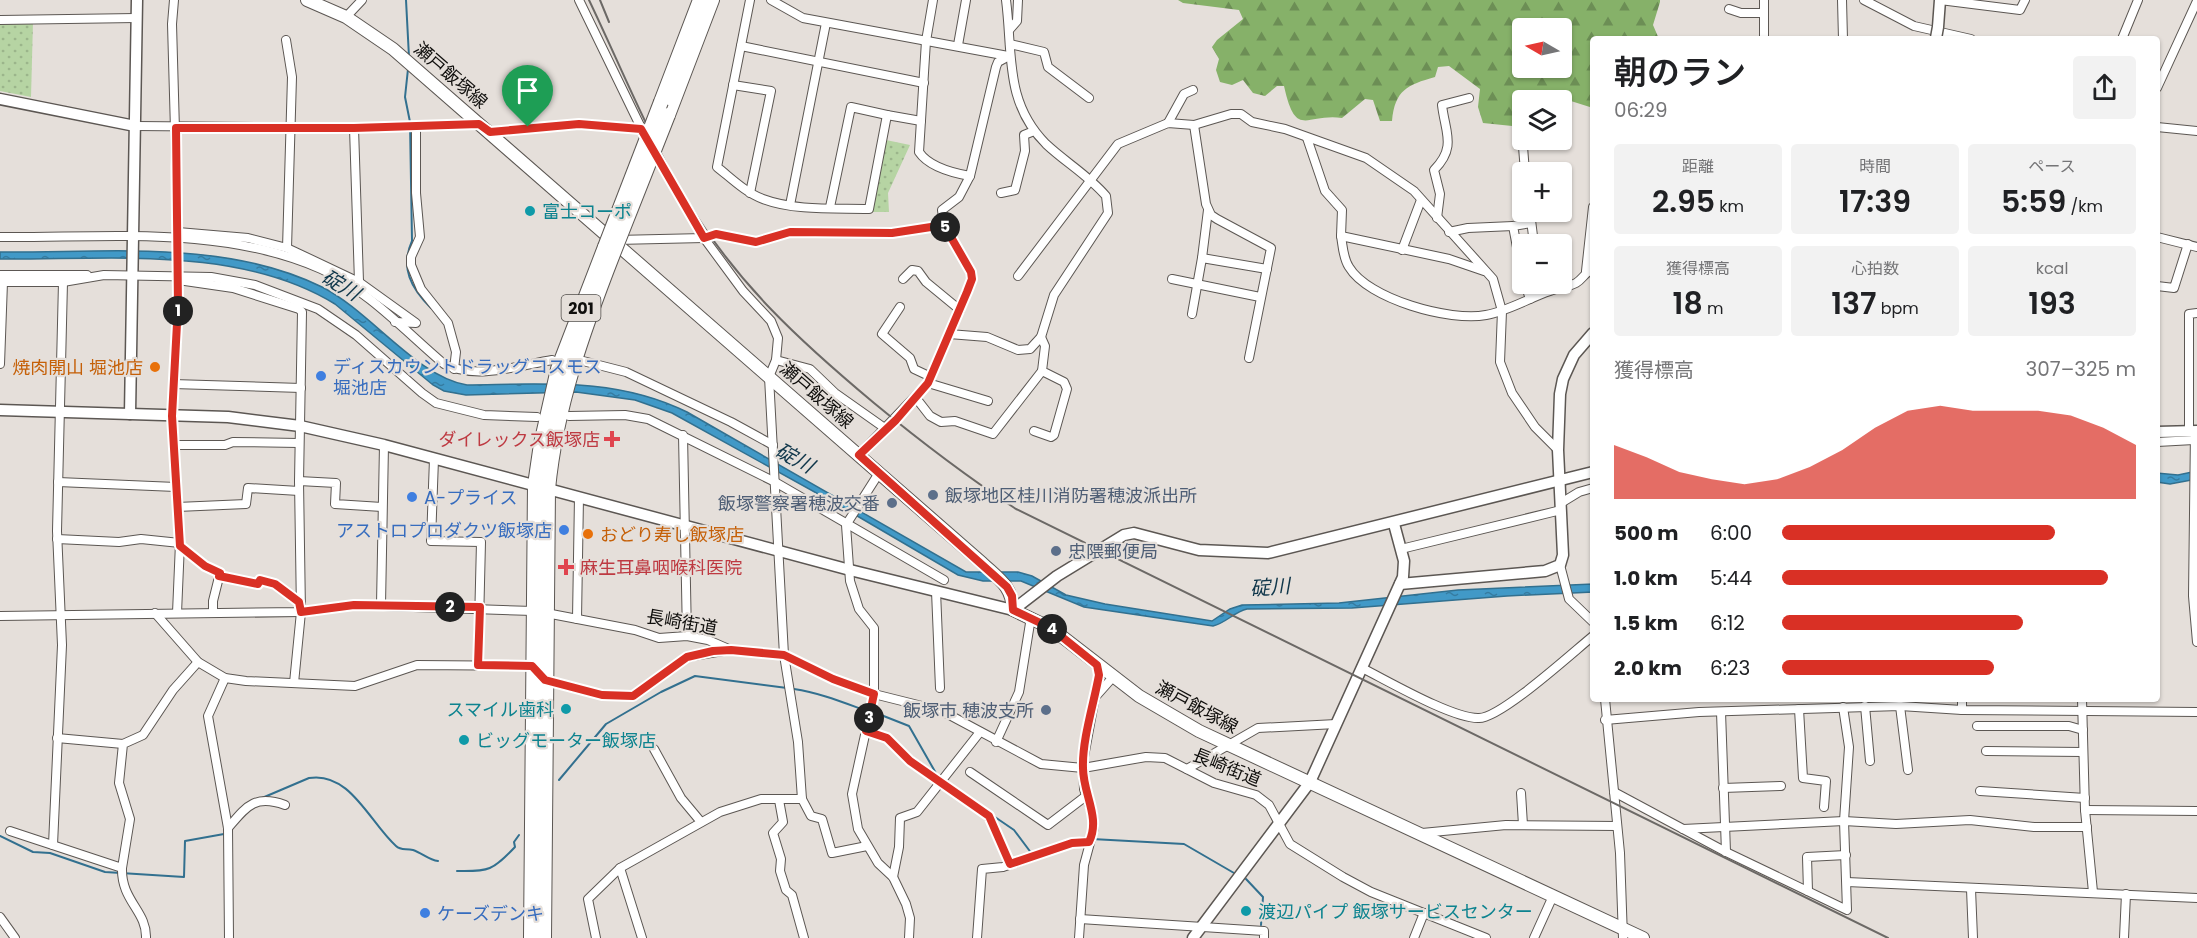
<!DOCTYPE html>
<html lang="ja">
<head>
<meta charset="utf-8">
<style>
	:root { --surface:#fff; --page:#f2f2f2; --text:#202124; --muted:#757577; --accent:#d93025 }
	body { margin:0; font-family:Poppins,"Noto Sans JP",sans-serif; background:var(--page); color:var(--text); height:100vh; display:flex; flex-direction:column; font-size:22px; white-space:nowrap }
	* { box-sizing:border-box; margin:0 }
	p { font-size:20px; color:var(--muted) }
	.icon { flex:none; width:33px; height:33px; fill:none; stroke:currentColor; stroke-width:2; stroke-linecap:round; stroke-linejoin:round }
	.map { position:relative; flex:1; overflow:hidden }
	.panel { position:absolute; left:1590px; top:36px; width:570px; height:666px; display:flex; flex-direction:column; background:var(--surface); border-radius:6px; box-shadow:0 2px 4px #0004 }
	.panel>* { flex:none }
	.needle { width:39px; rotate:279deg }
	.buttons { position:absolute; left:1512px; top:18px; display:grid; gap:12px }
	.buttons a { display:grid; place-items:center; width:60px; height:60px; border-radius:6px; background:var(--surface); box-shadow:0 2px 4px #0004; font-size:30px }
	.pin { position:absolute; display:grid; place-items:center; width:51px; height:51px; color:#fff; margin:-62px -26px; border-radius:50% 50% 50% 0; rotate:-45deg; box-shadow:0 0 6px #0007 }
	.pin .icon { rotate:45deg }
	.km { position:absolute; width:30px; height:30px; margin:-15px; border-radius:50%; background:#222; color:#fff; font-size:16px; line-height:30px; text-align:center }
	.round { display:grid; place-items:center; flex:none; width:63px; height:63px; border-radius:6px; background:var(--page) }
	.headline { display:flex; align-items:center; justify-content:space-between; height:102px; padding:0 24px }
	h1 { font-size:33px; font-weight:600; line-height:45px }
	.stats { display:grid; grid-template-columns:repeat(3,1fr); gap:9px; height:102px; padding:6px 24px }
	.stats div { display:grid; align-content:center; border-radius:6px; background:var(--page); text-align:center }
	.stats b { font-size:30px; font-weight:600 }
	.stats small { font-size:16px; font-weight:400 }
	.stats p { font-size:16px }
	.chart { height:168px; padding:12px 24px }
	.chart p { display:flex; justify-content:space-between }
	.chart svg { width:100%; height:108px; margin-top:6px; fill:var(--accent); opacity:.7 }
	ul { padding:0 24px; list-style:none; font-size:20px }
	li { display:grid; grid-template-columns:96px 72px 1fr; align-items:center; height:45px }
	li i { height:15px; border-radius:8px; background:var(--accent) }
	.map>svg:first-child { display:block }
	.grass { fill:url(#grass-dots) }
	.forest { fill:url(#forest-firs); fill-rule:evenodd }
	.water { fill:url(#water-ripples); stroke:#32708f; stroke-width:1.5 }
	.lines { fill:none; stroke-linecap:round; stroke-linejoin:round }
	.stream { stroke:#32708f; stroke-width:2 }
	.minor-casing { stroke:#5c5753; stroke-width:10 }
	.tertiary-casing { stroke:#5c5753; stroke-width:13 }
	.secondary-casing { stroke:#5c5753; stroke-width:14 }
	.trunk-casing { stroke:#5c5753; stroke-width:16 }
	.minor { stroke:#fff; stroke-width:8 }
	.tertiary { stroke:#fff; stroke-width:10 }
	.secondary { stroke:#fff; stroke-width:12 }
	.trunk { stroke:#fff; stroke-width:14 }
	.rail { stroke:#6c6966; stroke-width:2 }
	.tertiary-bridge-casing { stroke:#5c5753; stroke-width:13; stroke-linecap:butt }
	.trunk-bridge-casing { stroke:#5c5753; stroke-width:16; stroke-linecap:butt }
	.tertiary-bridge { stroke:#fff; stroke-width:10 }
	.trunk-bridge { stroke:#fff; stroke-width:14 }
	.route-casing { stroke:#fff; stroke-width:12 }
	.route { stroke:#d93025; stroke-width:8 }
	.culture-dot { fill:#0f9aa8; stroke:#e5dfda; stroke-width:2 }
	.food-dot { fill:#e8710a; stroke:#e5dfda; stroke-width:2 }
	.shop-dot { fill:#3f7fe0; stroke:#e5dfda; stroke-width:2 }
	.health-dot { fill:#e0444e; stroke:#e5dfda; stroke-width:2 }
	.service-dot { fill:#5c6f8a; stroke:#e5dfda; stroke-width:2 }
	.labels { text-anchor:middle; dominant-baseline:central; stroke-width:4.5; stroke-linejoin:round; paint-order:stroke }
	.shield { fill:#e5dfda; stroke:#504d4a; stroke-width:1.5 }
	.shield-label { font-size:16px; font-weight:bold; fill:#100f0d }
	.street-label { font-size:18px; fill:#100f0d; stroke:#e5dfda }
	.culture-label { font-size:18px; fill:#0d838f; stroke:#e5dfda; text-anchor:start }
	.shop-label { font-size:18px; fill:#366cbe; stroke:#e5dfda; text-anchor:start }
	.food-label { font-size:18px; fill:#c56008; stroke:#e5dfda; text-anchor:end }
	.health-label { font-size:18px; fill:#be3a42; stroke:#e5dfda; text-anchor:end }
	.service-label { font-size:18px; fill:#4e5e75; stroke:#e5dfda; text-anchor:start }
	.water-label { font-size:20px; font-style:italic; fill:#0f364a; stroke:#e5dfda }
</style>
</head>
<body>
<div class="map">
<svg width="2197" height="938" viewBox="0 0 2197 938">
	<defs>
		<pattern id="grass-dots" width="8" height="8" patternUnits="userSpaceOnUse" patternTransform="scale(1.5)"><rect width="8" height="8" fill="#b6d4a3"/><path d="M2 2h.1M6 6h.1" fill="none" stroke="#9bb58b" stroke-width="1.8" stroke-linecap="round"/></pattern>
		<pattern id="forest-firs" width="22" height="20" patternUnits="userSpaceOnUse" patternTransform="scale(1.5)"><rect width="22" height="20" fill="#86b169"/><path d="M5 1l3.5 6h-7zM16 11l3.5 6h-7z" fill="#6c8e55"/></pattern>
		<pattern id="water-ripples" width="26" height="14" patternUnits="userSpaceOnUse" patternTransform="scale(1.5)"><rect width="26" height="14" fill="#4199c7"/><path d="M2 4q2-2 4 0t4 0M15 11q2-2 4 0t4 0" fill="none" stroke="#357ba0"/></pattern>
	</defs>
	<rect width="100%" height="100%" fill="#e5dfda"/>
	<g class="grass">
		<path d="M0,22H33L31,97L0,91Z"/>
		<path d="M886,140L910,145L888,193L889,212H872Z"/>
	</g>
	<path class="forest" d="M1178,0H1660V2L1653,25L1659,39H1593V108L1555,96L1550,100H1522V127L1483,123L1478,107L1480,89L1449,66L1438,67L1435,77C1407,85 1395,90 1392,121H1380L1373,100L1365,99L1342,118C1306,113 1296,140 1284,86H1277L1265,96L1253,93L1243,80L1232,85L1220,82L1216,70L1219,59L1212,47L1217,40L1243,19L1239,10L1183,3ZM1522,28H1562V68H1522Z"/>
	<g class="water">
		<path d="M0,252C107,253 224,239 322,287C370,311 417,377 467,385C544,384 616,377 687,412L966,572H1018L1032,576L1066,595L1105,604L1212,621L1230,609L1242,605L1339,603L1458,590L1593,584V592L1507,596L1352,608L1247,609C1234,612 1226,623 1213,626L1084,607L1021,581H983L958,575L847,510L672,413L635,400L576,392L466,395L444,391L433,385L335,304C239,245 108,260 0,259Z"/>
		<path d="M2197,471V479L2170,484L2157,482V473L2178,475Z"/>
	</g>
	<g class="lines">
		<g class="stream">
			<path d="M406,0L409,57"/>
			<path d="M408,69L405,97L410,122L412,241C400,268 411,288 431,308"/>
			<path d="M794,689C820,693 842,702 867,711"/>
			<path d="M876,713L909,726L937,775"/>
			<path d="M559,780L606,724L661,692L695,676L787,688"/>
			<path d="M262,798L309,778C350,771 370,823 396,846C401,851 406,848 413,850C422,853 429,860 438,861"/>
			<path d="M992,815L1014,830L1032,854"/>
			<path d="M0,836L33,852L50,853L105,872L184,877L185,841L224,834"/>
			<path d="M1092,839L1184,844L1234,873"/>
			<path d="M457,871C489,872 493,870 515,847L514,842L519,835"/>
			<path d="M1246,879L1263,897L1261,925"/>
		</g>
		<g class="minor-casing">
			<g id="minor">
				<path d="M174,0L172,24L178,237L177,329L172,416L180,543L177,613"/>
				<path d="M579,0L647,140"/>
				<path d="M750,0L717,167C731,178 746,193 763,199C795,211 835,208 869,209L887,115L921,121"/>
				<path d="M771,0L803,18L1008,56"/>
				<path d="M933,0L926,41L919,152C929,167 953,173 970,176"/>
				<path d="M1842,0L1843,39"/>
				<path d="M1864,0L1914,26L1971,39"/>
				<path d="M1940,0L2020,10L2025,0"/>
				<path d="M1729,9L1741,13H1764"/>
				<path d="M346,17L362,0"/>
				<path d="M0,20L136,18"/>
				<path d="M1010,29L1017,21L1018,0"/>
				<path d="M1764,39V0"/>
				<path d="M2122,39L2138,0"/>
				<path d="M1010,44L1044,52L1048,67L1089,98"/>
				<path d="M958,45L966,0"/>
				<path d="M741,46L924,83"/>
				<path d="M733,85L771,91L750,193"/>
				<path d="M2157,88L2197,1"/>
				<path d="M1168,123L1184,94L1193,90"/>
				<path d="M1194,125L1206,204L1211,215L1217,219L1271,248L1249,358"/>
				<path d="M135,126L354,128L479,124"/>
				<path d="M416,126V193L420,237L411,257V265L421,289L448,323L456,352L454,369"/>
				<path d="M2157,127L2197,131"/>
				<path d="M354,128L359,282"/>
				<path d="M490,132L579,124L641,129"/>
				<path d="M1522,134L1525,172"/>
				<path d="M1307,138L1325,191L1342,210L1341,236L1449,259L1484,271"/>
				<path d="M653,151L704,238L743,291L771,321L778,338L776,360L769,377L784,655L798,742L802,799L811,816L822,819L832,853L867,846"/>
				<path d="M1001,193L1015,190L1025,151L1024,135L1034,131"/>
				<path d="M790,205L826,23"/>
				<path d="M830,207L851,107L887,115"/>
				<path d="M1530,212L1534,244"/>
				<path d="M1437,218L1440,194L1434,170C1457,147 1445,132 1442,105L1469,98"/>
				<path d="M178,232L248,238L287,248L292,77L286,40"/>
				<path d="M1449,232L1468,228L1513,226"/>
				<path d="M1341,236C1343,247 1343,258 1349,267C1368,299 1450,322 1486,315C1508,311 1529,298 1550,291C1558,288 1569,287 1576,283C1583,279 1585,272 1593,269"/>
				<path d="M0,237C105,238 222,225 321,269C368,290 405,331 444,364C476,380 517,366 552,360"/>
				<path d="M2157,237L2197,247"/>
				<path d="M616,240L704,238L716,234L756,242L790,232L892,233L944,225"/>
				<path d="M287,248L359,282L416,323L395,322"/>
				<path d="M1402,250L1421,200"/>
				<path d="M1202,258L1208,210"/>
				<path d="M1586,271L1593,207"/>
				<path d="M1522,274L1513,226L1531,223"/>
				<path d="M0,275H87"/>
				<path d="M1018,276L1118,144L1168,123L1194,125L1231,114H1241L1252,122L1285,129L1366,158L1414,191L1493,279L1502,311L1500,362L1512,393L1535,427L1558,450"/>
				<path d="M903,279L912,270L918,271L926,282L960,310"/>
				<path d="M1172,279L1260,297"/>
				<path d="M178,280L233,288L299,309L302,312L299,481L301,612L294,683"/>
				<path d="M0,282H63L104,275L211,277L255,285L318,309L356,335L422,393L436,403L484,415L537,417"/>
				<path d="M1525,284L1530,299"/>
				<path d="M2157,286L2174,288L2188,244"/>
				<path d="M900,307L882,334L910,358L914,369L931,377"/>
				<path d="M1192,314L1202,258L1267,269"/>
				<path d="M949,334L987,337L1018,350L1030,349L1041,337L1054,295L1108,213L1106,196C1088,175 1065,162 1046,144C1004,102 1013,53 1006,0"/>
				<path d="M776,360L810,369L835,393L886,429"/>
				<path d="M583,361L626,372L731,422L773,445"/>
				<path d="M0,364L3,282"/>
				<path d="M928,383L988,401"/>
				<path d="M173,384L301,388"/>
				<path d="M916,398L930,416L941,422L955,421L993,434L1042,371"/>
				<path d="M569,416L625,415L648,419L775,482L944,580"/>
				<path d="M1034,431L1051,437L1054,435L1067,389L1064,382L1042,371L1045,346L1041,337"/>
				<path d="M2189,431V314L2197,313"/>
				<path d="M2195,431L2193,596L2197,642"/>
				<path d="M683,435L687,636"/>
				<path d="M2157,442L2194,440"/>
				<path d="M173,445H225L233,442L299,443"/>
				<path d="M859,455L928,383L967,292L972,279L971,272L944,225L942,210L959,197L970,176L996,67L998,62L1009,56"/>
				<path d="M434,459L431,541L481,542L478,665"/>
				<path d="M879,473L846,525L850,581L859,609L874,628V694L852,794L858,829L878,863L893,877L906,904L910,918L909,938"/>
				<path d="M299,481L336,483L335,504L382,507"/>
				<path d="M58,482L176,487"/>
				<path d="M1561,503L1579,492L1593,488"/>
				<path d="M177,507L246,504L248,488L299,491"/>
				<path d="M57,539L119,542L141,539L180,543"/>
				<path d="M180,546L205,566L220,573L213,601V612"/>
				<path d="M1401,549L1561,510"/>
				<path d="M1560,565L1569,599L1593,622"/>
				<path d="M219,576L258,584L260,580L275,584L299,602"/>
				<path d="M936,591L940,688"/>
				<path d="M381,605L384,445"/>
				<path d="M155,613L198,662L225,678L246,681L355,686L417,665L532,666L536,671"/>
				<path d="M546,613L635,630L659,638L687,636L708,640L731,650L784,655L833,679L874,694L942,711L1041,764L1083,768L1146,757L1165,758L1214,783L1256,795L1269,805L1290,844L1343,877L1371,892L1486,938"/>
				<path d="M0,616L301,612L354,605L533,611"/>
				<path d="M577,619L579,497"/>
				<path d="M1362,668C1388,681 1453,719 1479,718C1501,718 1572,653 1593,636"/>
				<path d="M225,678L208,716L228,828L229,938"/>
				<path d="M545,680L602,695L633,696L687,657L729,650"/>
				<path d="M1097,695L1113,677"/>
				<path d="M1605,699L1620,853L1623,938"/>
				<path d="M1962,699V710"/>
				<path d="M2082,699L2085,810L2093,892"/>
				<path d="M1865,706L1870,761"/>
				<path d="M1900,706L1908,770"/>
				<path d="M1799,709L1803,778L1826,781L1824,807"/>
				<path d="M1721,712L1726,852"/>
				<path d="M1605,720L1699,712L1900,706L1962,710L2197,712"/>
				<path d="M1977,726H2069L2083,730"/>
				<path d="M866,731L887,738L911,761L989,816L1010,864"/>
				<path d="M57,738L123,744"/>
				<path d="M996,742L1019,692L1031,617"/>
				<path d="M654,749L681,798L701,822"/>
				<path d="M1986,751L2083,752"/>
				<path d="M1187,769L1258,728L1336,724"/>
				<path d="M970,772L1048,825L1086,796"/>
				<path d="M1723,788L1781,786"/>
				<path d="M1980,791L2085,798"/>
				<path d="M1614,792L1726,852L1847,910L1844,821L1849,747L1843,707"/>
				<path d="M1521,793L1523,825"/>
				<path d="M779,800L783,822L773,833L781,859L780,871L786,890L792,895L804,938"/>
				<path d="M2085,810L2197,811"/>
				<path d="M228,828C246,807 254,794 285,805"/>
				<path d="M1683,829L1844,821L1896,824L1970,820L2034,827H2087"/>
				<path d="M10,831L122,868L130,819L119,783L123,744L143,735L173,690L198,662"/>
				<path d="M1422,833L1506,825L1617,826"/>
				<path d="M53,845L62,645L57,531L63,282"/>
				<path d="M122,868C121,901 147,911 146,938"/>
				<path d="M620,868L642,938"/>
				<path d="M893,877L899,847L900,818L917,812L980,732"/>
				<path d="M1847,882L2197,898"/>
				<path d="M1971,889L1973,938"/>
				<path d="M1808,891L1807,857L1846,855"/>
				<path d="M0,917L15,938"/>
				<path d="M1080,919L1264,931V938"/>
				<path d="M596,938L588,899L620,868L720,812L761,799H802"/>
				<path d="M977,938L982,869L1003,867L1072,843L1089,841"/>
				<path d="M1079,938L1084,865L1094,828L1093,815L1084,789L1083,762L1099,675L1097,665"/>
				<path d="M1414,938L1424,913"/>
				<path d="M1534,938L1553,896"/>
				<path d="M2124,938L2126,894"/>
			</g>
		</g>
		<g class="tertiary-casing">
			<g id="tertiary">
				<path d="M1938,27L1940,0"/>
				<path d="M0,99L135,126"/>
				<path d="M0,410L228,417L300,426L384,445L850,570L1013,610L1057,576L1124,535L1134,533L1199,550L1268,553L1593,472"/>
				<path d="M130,414L137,0"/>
				<path d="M2157,432L2197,431"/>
				<path d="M1400,584L1545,571L1560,565L1563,555L1558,450L1560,394L1563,379L1574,355L1593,333"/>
				<path d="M1193,938L1310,782L1403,577L1404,561L1394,524"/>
			</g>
		</g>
		<g class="secondary-casing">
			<path id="secondary" d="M307,0L346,17L393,49L982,563C999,579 1012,586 1013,610L1051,628L1139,696L1199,731L1643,938"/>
		</g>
		<g class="trunk-casing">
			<g id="trunk">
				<path d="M661,102L700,0"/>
				<path d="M668,115L712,0"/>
				<path d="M531,938L535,485L541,444L558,369L605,247"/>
				<path d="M544,938L548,489C556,406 583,331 613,254"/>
			</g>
		</g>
		<use href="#minor" class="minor"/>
		<use href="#tertiary" class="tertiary"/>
		<use href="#secondary" class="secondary"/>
		<use href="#trunk" class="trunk"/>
		<g class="rail">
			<path d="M589,0C621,67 649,137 687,200C736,283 801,342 874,403C920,441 966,476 1016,509L1888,938"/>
			<path d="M600,0L609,22"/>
		</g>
		<g class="tertiary-bridge-casing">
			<path id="tertiary-bridge" d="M1936,38L1938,27"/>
		</g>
		<g class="trunk-bridge-casing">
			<g id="trunk-bridge">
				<path d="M605,247L661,102"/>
				<path d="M613,254L668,115"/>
			</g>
		</g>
		<use href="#tertiary-bridge" class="tertiary-bridge"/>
		<use href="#trunk-bridge" class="trunk-bridge"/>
	</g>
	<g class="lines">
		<g class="route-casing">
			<path id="route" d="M479,124L490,132L579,124L641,129L704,238L716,234L756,242L790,232L892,233L944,225L971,272L972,279L967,292L928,383L896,420L859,455L1007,587L1012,596L1013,610L1051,628L1097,665L1099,675C1094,703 1082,740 1083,768C1083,794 1101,818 1089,842L1072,843L1010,864L989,816L910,761L887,738L866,731L874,694L833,679L784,655L731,650L713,651L687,657L633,696L602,695L545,680L532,666L478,665L480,607L354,605L301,612L299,602L275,584L260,580L258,584L219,576L220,573L205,566L180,546L172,416L178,305L176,128H354Z"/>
		</g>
		<use href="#route" class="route"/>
	</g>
	<g class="culture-dot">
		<circle cx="530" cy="211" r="6"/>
		<circle cx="566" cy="709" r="6"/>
		<circle cx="464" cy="740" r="6"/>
		<circle cx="1246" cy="911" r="6"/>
	</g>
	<g class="food-dot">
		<circle cx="155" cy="367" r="6"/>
		<circle cx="588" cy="534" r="6"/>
	</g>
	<g class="shop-dot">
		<circle cx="321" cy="376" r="6"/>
		<circle cx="412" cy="497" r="6"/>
		<circle cx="564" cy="530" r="6"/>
		<circle cx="425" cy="913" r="6"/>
	</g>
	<g class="health-dot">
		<path d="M609 430h6v6h6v6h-6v6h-6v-6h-6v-6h6z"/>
		<path d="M563 558h6v6h6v6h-6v6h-6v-6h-6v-6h6z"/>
	</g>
	<g class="service-dot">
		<circle cx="933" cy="495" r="6"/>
		<circle cx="892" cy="503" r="6"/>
		<circle cx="1056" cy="551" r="6"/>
		<circle cx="1046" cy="710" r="6"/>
	</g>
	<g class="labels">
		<rect class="shield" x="561.5" y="295" width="39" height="26" rx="4.5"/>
		<g class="shield-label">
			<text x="581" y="308">201</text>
		</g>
		<g class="street-label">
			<text transform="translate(451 75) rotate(41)">瀬戸飯塚線</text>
			<text transform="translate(817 395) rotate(41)">瀬戸飯塚線</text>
			<text transform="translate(682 622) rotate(10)">長崎街道</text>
			<text transform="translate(1197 707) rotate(28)">瀬戸飯塚線</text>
			<text transform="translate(1227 767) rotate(22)">長崎街道</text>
		</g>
		<g class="culture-label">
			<text x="542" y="211">富士コーポ</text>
			<text x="554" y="709" text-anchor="end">スマイル歯科</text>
			<text x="476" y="740">ビッグモーター飯塚店</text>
			<text x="1258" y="911">渡辺パイプ 飯塚サービスセンター</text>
		</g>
		<g class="shop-label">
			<text x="333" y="366">ディスカウントドラッグコスモス<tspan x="333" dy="21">堀池店</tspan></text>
			<text x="424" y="497">A-プライス</text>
			<text x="552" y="530" text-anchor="end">アストロプロダクツ飯塚店</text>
			<text x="437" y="913">ケーズデンキ</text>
		</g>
		<g class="food-label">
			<text x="143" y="367">焼肉開山 堀池店</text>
			<text x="600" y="534" text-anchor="start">おどり寿し飯塚店</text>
		</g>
		<g class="health-label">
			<text x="600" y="439">ダイレックス飯塚店</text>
			<text x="580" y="567" text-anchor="start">麻生耳鼻咽喉科医院</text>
		</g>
		<g class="service-label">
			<text x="945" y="495">飯塚地区桂川消防署穂波派出所</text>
			<text x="880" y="503" text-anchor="end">飯塚警察署穂波交番</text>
			<text x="1068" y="551">忠隈郵便局</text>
			<text x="1034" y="710" text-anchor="end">飯塚市 穂波支所</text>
		</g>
		<g class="water-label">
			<text transform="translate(341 285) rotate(31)">碇川</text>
			<text transform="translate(795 458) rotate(29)">碇川</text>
			<text transform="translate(1270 587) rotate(-4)">碇川</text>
		</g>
	</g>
</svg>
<div class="buttons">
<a><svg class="needle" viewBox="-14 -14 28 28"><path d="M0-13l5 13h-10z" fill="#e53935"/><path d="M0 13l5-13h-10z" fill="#757577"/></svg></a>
<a><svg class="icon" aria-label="layers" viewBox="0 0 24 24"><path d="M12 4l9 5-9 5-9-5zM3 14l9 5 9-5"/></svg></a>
<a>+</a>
<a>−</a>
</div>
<div class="pin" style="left:528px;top:127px;background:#1e9e55"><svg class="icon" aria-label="arrive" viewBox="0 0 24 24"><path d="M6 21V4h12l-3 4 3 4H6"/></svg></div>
<b class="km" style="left:178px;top:311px">1</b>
<b class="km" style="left:450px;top:607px">2</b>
<b class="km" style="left:869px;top:718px">3</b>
<b class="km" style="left:1052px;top:629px">4</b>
<b class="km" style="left:945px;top:227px">5</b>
<section class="panel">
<div class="headline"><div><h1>朝のラン</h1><p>06:29</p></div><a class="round"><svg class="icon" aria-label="share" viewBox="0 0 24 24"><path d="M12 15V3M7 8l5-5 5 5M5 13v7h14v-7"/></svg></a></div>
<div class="stats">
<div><p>距離</p><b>2.95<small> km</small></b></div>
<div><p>時間</p><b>17:39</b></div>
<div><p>ペース</p><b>5:59<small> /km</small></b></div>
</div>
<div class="stats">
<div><p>獲得標高</p><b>18<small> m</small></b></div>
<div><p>心拍数</p><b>137<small> bpm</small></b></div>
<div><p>kcal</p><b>193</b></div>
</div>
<div class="chart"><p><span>獲得標高</span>307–325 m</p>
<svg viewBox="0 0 160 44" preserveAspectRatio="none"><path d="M0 44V22L10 27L20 33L30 36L40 38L50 36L60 31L70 24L80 15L90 8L100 6L110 8L120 8L130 8L140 10L150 15L160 22V44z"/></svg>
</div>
<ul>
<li><b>500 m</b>6:00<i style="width:77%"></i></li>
<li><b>1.0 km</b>5:44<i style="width:92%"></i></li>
<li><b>1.5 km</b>6:12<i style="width:68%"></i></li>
<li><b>2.0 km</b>6:23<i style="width:60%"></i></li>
</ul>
</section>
</div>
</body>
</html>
